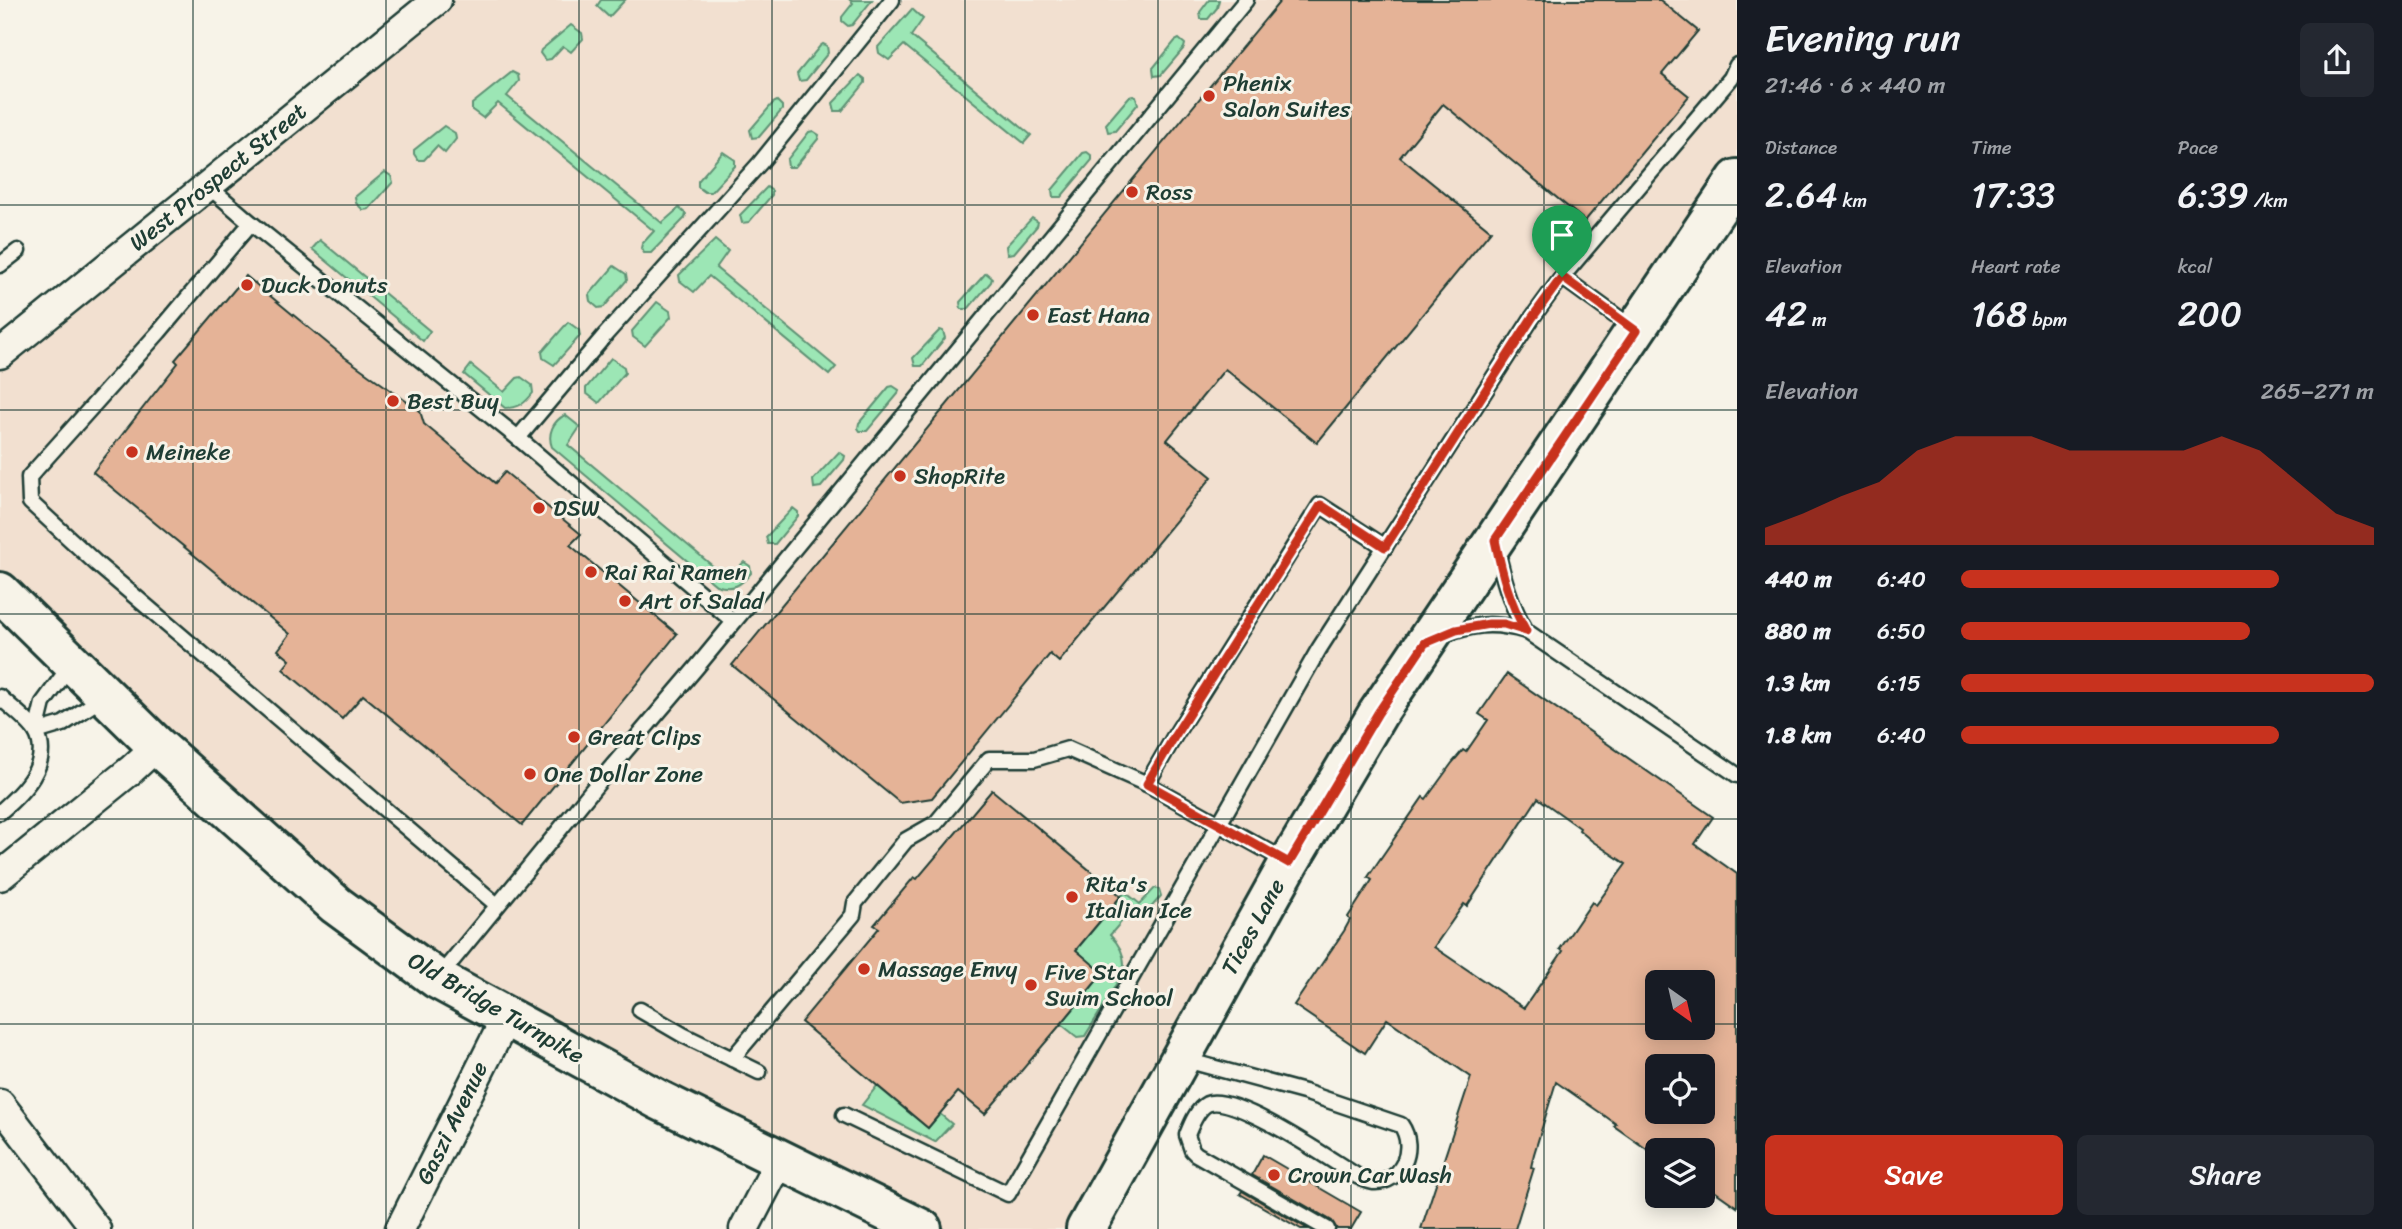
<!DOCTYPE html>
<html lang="en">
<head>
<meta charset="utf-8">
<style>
	:root { --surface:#171b24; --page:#242831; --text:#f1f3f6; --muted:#9ea1a6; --accent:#c8321e }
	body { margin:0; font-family:Sriracha,sans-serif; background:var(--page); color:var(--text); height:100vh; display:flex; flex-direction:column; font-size:26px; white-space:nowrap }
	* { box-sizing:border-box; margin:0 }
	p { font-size:23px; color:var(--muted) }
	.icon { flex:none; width:38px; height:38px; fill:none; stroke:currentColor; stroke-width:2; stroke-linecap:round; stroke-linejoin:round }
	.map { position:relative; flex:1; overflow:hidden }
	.side { display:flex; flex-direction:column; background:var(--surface); width:665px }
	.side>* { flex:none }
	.needle { width:46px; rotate:146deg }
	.buttons { position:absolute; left:1645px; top:970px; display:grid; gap:14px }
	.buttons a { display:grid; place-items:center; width:70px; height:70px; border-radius:10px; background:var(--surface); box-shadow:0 4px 18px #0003; font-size:35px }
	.pin { position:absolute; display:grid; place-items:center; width:60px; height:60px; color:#fff; margin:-72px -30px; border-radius:50% 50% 50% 0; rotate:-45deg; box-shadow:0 0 7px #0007 }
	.pin .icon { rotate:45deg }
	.round { display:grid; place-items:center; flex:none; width:74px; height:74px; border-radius:10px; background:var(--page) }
	.headline { display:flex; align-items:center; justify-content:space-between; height:119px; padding:0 28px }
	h1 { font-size:38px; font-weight:600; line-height:52px }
	.figures { display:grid; grid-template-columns:repeat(3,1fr); gap:10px; height:119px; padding:7px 28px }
	.figures div { display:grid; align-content:center }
	.figures b { font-size:35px; font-weight:600 }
	.figures small { font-size:19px; font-weight:400 }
	.figures p { font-size:19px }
	.chart { height:196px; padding:14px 28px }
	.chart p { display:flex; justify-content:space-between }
	.chart svg { width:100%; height:126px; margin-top:7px; fill:var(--accent); opacity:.7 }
	.button { display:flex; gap:14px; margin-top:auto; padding:14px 28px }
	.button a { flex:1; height:80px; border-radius:10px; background:var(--accent); color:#fff; font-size:28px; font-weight:600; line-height:80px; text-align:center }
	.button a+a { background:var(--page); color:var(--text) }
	ul { padding:0 28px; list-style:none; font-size:23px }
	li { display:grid; grid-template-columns:112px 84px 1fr; align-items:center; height:52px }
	li i { height:18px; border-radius:9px; background:var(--accent) }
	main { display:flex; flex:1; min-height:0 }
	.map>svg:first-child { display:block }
	.built { fill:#f2e0d0 }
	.green { fill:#9ce6b5; stroke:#5e9274; stroke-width:2 }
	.building { fill:#e5b397; stroke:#1f3d34; stroke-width:2; fill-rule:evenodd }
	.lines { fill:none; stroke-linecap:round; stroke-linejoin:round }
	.lane-casing { stroke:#1f3d34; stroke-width:19 }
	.street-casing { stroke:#1f3d34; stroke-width:33 }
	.secondary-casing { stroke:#1f3d34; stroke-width:44 }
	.lane { stroke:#f7f3e8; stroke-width:14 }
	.street { stroke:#f7f3e8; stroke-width:28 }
	.secondary { stroke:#f7f3e8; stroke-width:38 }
	.route-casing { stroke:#fff; stroke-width:14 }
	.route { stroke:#c8321e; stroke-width:9 }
	.grid { fill:none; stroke:#1f3d34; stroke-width:2; stroke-opacity:0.55 }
	.poi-dot { fill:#c8321e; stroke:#f7f3e8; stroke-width:2.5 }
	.labels { text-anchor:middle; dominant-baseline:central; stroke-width:6; stroke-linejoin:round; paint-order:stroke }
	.poi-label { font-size:23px; fill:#1f3d34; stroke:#f7f3e8; text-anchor:start }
	.street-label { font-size:23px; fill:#1f3d34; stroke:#f7f3e8 }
</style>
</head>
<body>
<main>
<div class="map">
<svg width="1737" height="1229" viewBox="0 0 1737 1229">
	<rect width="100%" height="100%" fill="#f7f3e8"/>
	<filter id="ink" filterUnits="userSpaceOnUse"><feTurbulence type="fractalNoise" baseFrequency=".0143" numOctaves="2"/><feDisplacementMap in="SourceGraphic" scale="14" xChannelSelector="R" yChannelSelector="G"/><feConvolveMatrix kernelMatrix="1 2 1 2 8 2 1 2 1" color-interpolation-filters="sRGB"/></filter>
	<g filter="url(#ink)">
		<path class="built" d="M437,0H1737V179L1378,713L1086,1229H922L437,979L0,592V354Z"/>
		<g class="green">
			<path d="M601,0H625L609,17L597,6Z"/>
			<path d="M850,0H872L852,25L848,26L842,21V17L853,3Z"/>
			<path d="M1209,0H1219L1217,8L1208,19H1201L1200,12Z"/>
			<path d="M912,9L923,19L911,36L1031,135L1024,143L904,45L889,60L879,53L878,47Z"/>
			<path d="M571,25L582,33L583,39L571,52L563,46L551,59L545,60L540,53L541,50Z"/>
			<path d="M1179,39L1185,44L1184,48L1161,75L1154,76L1153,68L1175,41Z"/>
			<path d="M823,44L827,46L828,53L806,80L799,81L797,74L820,46Z"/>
			<path d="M512,72L518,75L519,81L507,96L662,223L679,208L686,214L685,218L651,253H644L641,248L642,244L654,231L498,103L483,118L472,110V104Z"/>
			<path d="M860,75L865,79V83L842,111H835L833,103Z"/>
			<path d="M1133,96L1136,97L1138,104L1115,131L1108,132L1106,124L1129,97Z"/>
			<path d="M777,101L782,106V110L759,137L752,138L750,130L773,103Z"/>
			<path d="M444,126L455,133L456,139L445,153L437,146L424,160H418L414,154V150Z"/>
			<path d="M813,131L819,135L818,139L795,167H788L787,160L809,132Z"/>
			<path d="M723,152L735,160V166L711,192H705L698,187V181Z"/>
			<path d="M1087,152L1092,156V160L1061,197H1053L1052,190L1083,153Z"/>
			<path d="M385,172L391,176L393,182L369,209L363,210L356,203L355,197Z"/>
			<path d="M767,187L772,191V195L749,222L742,223L740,215Z"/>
			<path d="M1032,218L1038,222L1037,226L1014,253L1007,254L1006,246Z"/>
			<path d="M320,240L430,331L423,341L312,249Z"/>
			<path d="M715,240L728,251L716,268L836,367L829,375L709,276L694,292L680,281L679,275Z"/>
			<path d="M614,266L626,274L627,280L604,307L598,308L590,301L589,295Z"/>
			<path d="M986,273L992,278L991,282L968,309H961L960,302Z"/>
			<path d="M657,302L670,311L671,317L645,346L633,337L632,331Z"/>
			<path d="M568,322L579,330L580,336L554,365L543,358L542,352Z"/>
			<path d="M940,330L943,331L945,338L922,366H915L913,358Z"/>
			<path d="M611,358L624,367L625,373L599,403L586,393V388Z"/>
			<path d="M471,365L504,392L517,378L521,377L532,385L533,393C525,403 520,408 505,408L464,374Z"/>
			<path d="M893,386L899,390L898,394L867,431H860L858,428L859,423L889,387Z"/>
			<path d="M565,415L580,427L568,445L727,578L744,562L750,566L751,573C741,585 733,591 716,585L552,447C547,434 553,421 565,415Z"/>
			<path d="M839,452L845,456L844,460L821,487L814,488L813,480Z"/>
			<path d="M793,508L798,512V516L775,544H768L766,537Z"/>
			<path d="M1155,888L1159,889L1161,896L1148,911L1143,913L1134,907L1110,935C1117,942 1124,953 1124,964C1124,976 1093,1023 1085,1036L1077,1037L1061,1024L1103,973L1076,950L1125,892L1140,904Z"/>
			<path d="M877,1086L928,1128L940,1114L952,1124L935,1142L862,1105Z"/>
		</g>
		<g class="building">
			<path d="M1281,0H1660L1698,31L1662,74L1689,96L1585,221L1443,104L1400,157L1491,231L1317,443L1225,369L1167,440L1212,477L1059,662L1050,654L932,798L900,803L732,665Z"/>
			<path d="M246,276L343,356L420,411L424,424L495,483L505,472L581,534L570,545L677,634L522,825L363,695L342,719L283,669L290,660L278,650L290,634L93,472L178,363L175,360Z"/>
			<path d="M1507,674L1713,817L1695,844L1737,874V1207L1703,1183V1150H1648L1614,1126L1616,1124L1605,1116L1556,1082L1534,1154L1531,1167L1534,1168L1515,1229H1421L1471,1077L1387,1019L1365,1053L1294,1005L1344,931L1350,920L1348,917L1372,880L1368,877L1378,862L1423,797L1426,799L1452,763L1463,750L1466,752L1488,720L1479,714ZM1538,798L1580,828L1579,830L1592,841L1626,864L1596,905L1592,902L1560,949L1563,951L1524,1008L1434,947L1464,904L1467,906ZM1657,982H1703V1027H1657ZM1657,1066H1703V1111H1657Z"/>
			<path d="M992,790L1121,896L1076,950L1103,973L1061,1024L985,1114L958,1092L928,1128L801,1022L879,928L874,925L914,877L917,879Z"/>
			<path d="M1263,1155L1361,1212L1351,1229H1337L1332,1221L1252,1175Z"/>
			<path d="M1242,1191L1308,1229H1301L1240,1194Z"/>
		</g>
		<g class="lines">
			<g class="lane-casing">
				<g id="lane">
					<path d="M207,185L251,223L518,438L733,621"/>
					<path d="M251,223L159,332L29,477L30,502L97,564L497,905"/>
					<path d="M0,265L18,251"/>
					<path d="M1562,277L1635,330"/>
					<path d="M518,438L606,334L760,163L892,0"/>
					<path d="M1496,547C1503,577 1510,604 1526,631L1737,775"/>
					<path d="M1439,637C1471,624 1493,621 1526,631"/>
					<path d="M71,665L43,703L36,732L63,724L104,697"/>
					<path d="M0,697C9,706 30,721 36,732C53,763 22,793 0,812"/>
					<path d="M1147,784L1174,737L1320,505L1385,547"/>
					<path d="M438,978L598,783L696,668L1246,0"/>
					<path d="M640,1010L683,1035L759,1072"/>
					<path d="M732,1059L853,915L855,903L906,840L936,823L989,759H1034L1068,749L1147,784L1288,862"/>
					<path d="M1182,1059L1304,1092L1401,1125C1417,1148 1402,1184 1373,1182C1368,1181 1361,1178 1357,1176C1331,1160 1233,1092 1207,1104C1197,1109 1191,1125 1187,1135L1192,1150L1196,1154L1327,1229"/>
					<path d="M844,1115L1008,1194L1319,649L1532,318L1562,277L1731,78L1737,65"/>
				</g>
			</g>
			<g class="street-casing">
				<g id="street">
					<path d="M0,354L437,0"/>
					<path d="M0,876L131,770L157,746"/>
					<path d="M0,1104L96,1229"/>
					<path d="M400,1229L506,1018"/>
					<path d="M744,1229L780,1160"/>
				</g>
			</g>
			<g class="secondary-casing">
				<g id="secondary">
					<path d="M0,592L157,746L336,905L437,979L659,1100L922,1229"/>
					<path d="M1086,1229L1289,863L1378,713L1737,179"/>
				</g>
			</g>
			<use href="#lane" class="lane"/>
			<use href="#street" class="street"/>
			<use href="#secondary" class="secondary"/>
		</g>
	</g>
	<g class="lines" filter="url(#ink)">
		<g class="route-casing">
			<path id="route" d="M1562,277L1636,331L1495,540C1502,573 1509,602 1526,631L1504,624H1489L1456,630L1425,643L1378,713L1289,863L1147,784L1174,737L1321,505L1385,547L1532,318Z"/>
		</g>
		<use href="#route" class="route"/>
	</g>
	<path class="grid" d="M193,0V1229M386,0V1229M579,0V1229M772,0V1229M965,0V1229M1158,0V1229M1351,0V1229M1544,0V1229M0,205H1737M0,410H1737M0,614H1737M0,819H1737M0,1024H1657M1703,1024H1737"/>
	<g class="poi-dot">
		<circle cx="1209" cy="96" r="7"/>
		<circle cx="1132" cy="192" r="7"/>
		<circle cx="247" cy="285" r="7"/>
		<circle cx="1033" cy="315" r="7"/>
		<circle cx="393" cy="401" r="7"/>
		<circle cx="132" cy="452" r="7"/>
		<circle cx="900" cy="476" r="7"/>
		<circle cx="539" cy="508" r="7"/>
		<circle cx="591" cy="572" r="7"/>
		<circle cx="625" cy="601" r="7"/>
		<circle cx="574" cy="737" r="7"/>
		<circle cx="530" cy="774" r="7"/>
		<circle cx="1072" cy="897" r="7"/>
		<circle cx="864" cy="969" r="7"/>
		<circle cx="1031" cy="985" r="7"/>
		<circle cx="1274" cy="1175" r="7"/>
	</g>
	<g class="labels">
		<g class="poi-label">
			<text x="1223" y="83">Phenix<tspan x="1223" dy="26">Salon Suites</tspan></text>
			<text x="1146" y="192">Ross</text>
			<text x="261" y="285">Duck Donuts</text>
			<text x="1047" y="315">East Hana</text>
			<text x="407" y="401">Best Buy</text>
			<text x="146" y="452">Meineke</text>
			<text x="914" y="476">ShopRite</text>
			<text x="553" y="508">DSW</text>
			<text x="605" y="572">Rai Rai Ramen</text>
			<text x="639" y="601">Art of Salad</text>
			<text x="588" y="737">Great Clips</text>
			<text x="544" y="774">One Dollar Zone</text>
			<text x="1086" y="884">Rita's<tspan x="1086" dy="26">Italian Ice</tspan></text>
			<text x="878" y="969">Massage Envy</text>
			<text x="1045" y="972">Five Star<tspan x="1045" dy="26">Swim School</tspan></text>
			<text x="1288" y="1175">Crown Car Wash</text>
		</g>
		<g class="street-label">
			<text transform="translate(218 177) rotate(-39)">West Prospect Street</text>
			<text transform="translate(1253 927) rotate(-61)">Tices Lane</text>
			<text transform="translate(496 1008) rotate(30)">Old Bridge Turnpike</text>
			<text transform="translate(452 1123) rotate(-64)">Gaszi Avenue</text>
		</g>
	</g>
</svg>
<div class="buttons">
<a><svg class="needle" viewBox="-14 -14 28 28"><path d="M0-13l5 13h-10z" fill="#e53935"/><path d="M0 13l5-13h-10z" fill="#9ea1a6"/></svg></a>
<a><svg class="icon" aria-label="locate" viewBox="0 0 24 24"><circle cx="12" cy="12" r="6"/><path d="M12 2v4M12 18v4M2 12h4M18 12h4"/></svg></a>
<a><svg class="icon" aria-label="layers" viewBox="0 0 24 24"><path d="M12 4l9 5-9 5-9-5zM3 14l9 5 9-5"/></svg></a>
</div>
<div class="pin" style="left:1562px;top:277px;background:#1e9e55"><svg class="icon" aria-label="arrive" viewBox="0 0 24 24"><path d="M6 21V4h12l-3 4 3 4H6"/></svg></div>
</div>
<section class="side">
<div class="headline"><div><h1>Evening run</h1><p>21:46 · 6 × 440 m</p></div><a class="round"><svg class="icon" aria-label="share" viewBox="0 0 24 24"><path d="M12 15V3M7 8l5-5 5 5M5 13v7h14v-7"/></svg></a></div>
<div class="figures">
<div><p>Distance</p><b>2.64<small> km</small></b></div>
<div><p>Time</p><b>17:33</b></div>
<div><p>Pace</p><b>6:39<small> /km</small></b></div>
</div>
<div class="figures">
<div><p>Elevation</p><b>42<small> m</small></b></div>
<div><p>Heart rate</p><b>168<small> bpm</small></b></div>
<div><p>kcal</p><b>200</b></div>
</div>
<div class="chart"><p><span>Elevation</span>265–271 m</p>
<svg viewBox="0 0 160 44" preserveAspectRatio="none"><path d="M0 44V38L10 33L20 27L30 22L40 11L50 6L60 6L70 6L80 11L90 11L100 11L110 11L120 6L130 11L140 22L150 33L160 38V44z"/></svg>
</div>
<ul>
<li><b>440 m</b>6:40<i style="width:77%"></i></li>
<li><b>880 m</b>6:50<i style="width:70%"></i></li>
<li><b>1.3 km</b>6:15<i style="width:100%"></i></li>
<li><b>1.8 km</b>6:40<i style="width:77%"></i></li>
</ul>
<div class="button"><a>Save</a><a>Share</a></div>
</section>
</main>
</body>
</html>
